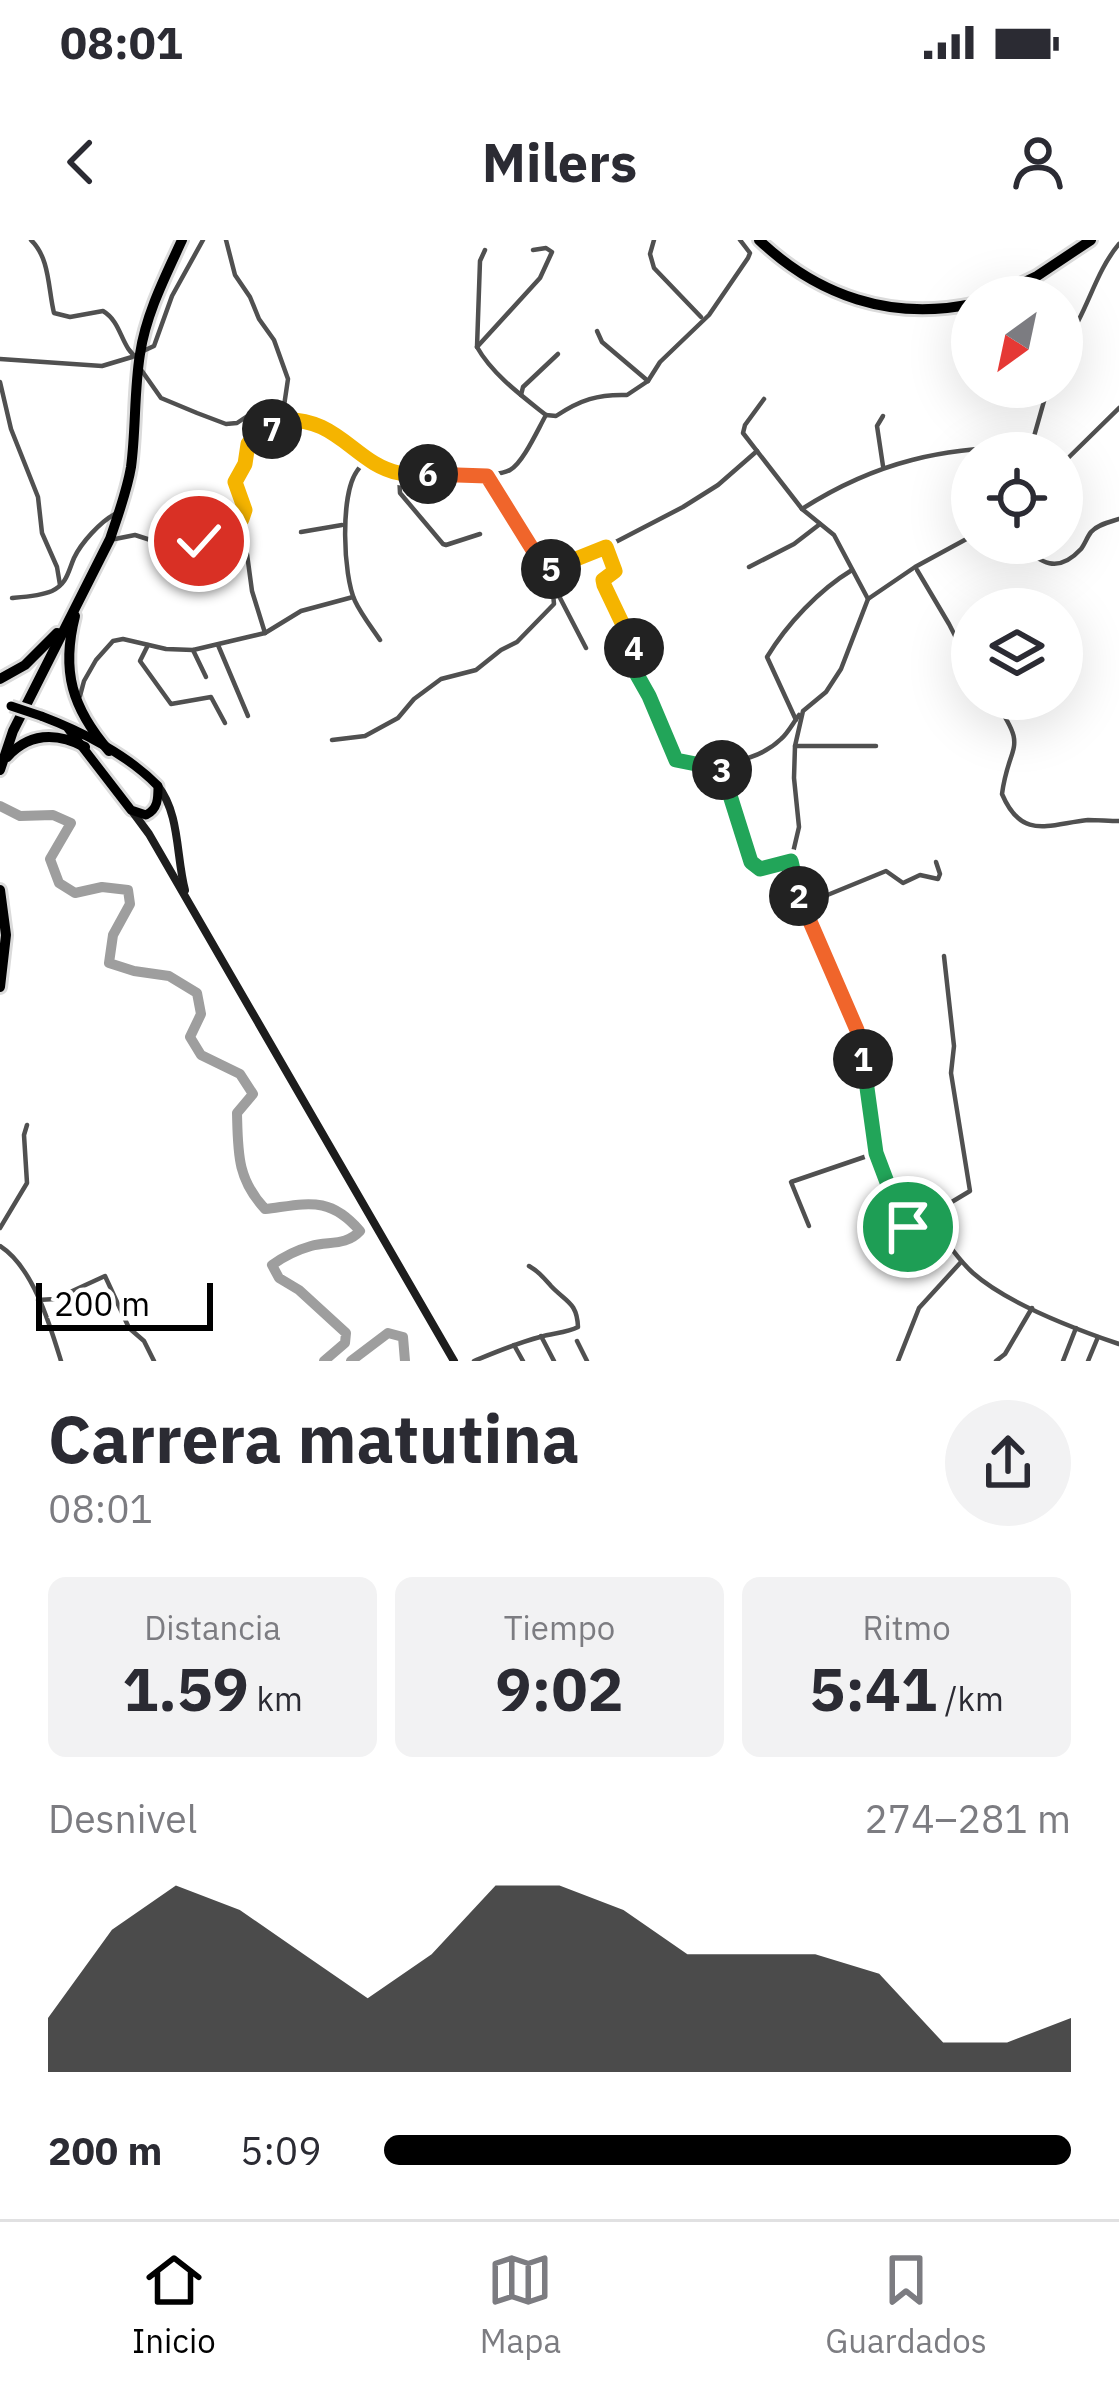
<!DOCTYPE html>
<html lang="es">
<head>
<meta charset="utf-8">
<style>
	:root { --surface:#fff; --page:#f2f2f3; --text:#2b2b33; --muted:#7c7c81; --line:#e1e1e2; --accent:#000 }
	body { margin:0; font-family:"IBM Plex Sans",sans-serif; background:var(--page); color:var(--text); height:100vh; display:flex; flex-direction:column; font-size:45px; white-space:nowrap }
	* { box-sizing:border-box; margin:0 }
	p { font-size:39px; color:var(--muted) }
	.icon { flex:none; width:66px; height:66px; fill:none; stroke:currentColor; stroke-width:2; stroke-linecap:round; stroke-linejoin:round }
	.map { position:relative; height:1121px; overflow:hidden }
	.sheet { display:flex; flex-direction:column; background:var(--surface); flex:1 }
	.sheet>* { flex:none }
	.needle { width:78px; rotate:213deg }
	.fabs { position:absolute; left:951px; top:36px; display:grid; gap:24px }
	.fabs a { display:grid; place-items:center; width:132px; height:132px; border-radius:50%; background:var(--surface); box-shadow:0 12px 48px #0002; font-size:60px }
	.scale { position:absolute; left:36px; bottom:30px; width:177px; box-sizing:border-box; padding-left:12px; border:6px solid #000; border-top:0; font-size:33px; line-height:42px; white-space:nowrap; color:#000; -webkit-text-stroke:9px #fff; paint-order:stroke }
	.pin { position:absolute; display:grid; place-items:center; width:102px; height:102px; color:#fff; margin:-51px; border:6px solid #fff; border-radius:50%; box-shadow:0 3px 12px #0007 }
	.km { position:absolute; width:60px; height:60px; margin:-30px; border-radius:50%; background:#222; color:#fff; font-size:33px; line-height:60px; text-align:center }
	.round { display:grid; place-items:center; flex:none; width:126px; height:126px; border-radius:63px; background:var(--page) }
	.summary { display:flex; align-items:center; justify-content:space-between; height:204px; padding:0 48px }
	h1 { font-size:66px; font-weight:700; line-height:90px }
	.metrics { display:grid; grid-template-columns:repeat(3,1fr); gap:18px; height:204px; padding:12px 48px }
	.metrics div { display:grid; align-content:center; border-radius:18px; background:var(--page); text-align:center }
	.metrics b { font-size:60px; font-weight:700 }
	.metrics small { font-size:33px; font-weight:400 }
	.metrics p { font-size:33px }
	.chart { height:336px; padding:24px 48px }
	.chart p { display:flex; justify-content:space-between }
	.chart svg { width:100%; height:216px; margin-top:12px; fill:var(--accent); opacity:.7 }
	ul { padding:0 48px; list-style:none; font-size:39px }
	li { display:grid; grid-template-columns:192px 144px 1fr; align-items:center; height:90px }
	li i { height:30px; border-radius:15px; background:var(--accent) }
	.status { display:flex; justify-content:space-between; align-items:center; height:84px; padding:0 60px; background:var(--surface); direction:ltr }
	.status svg { height:33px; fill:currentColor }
	header { display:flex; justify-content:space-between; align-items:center; height:156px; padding:0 48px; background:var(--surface); font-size:54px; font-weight:700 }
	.menu { display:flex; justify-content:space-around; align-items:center; height:168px; border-top:3px solid var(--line); background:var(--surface); font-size:33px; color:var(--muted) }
	.menu a { display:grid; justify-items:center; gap:6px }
	.menu .current { color:var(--accent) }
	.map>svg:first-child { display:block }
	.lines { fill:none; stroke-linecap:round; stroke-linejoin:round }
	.river { stroke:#9e9e9e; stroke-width:10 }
	.primary-casing { stroke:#dbdbdb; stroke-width:15 }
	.highway-casing { stroke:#dbdbdb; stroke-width:16 }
	.street { stroke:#505050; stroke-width:4.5 }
	.secondary { stroke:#1d1d1d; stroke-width:8 }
	.primary { stroke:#000; stroke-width:9 }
	.highway { stroke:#000; stroke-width:10 }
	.primary-bridge-casing { stroke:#dbdbdb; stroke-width:15; stroke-linecap:butt }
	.primary-bridge { stroke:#000; stroke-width:9 }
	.split-1-casing { stroke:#fff; stroke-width:24 }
	.split-2-casing { stroke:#fff; stroke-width:24 }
	.split-3-casing { stroke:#fff; stroke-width:24 }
	.split-4-casing { stroke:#fff; stroke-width:24 }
	.split-5-casing { stroke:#fff; stroke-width:24 }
	.split-6-casing { stroke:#fff; stroke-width:24 }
	.split-7-casing { stroke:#fff; stroke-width:24 }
	.split-8-casing { stroke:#fff; stroke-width:24 }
	.split-1 { stroke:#22a559; stroke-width:15 }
	.split-2 { stroke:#f0652b; stroke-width:15 }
	.split-3 { stroke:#22a559; stroke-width:15 }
	.split-4 { stroke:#22a559; stroke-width:15 }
	.split-5 { stroke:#f5b400; stroke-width:15 }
	.split-6 { stroke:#f0652b; stroke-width:15 }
	.split-7 { stroke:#f5b400; stroke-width:15 }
	.split-8 { stroke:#f5b400; stroke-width:15 }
</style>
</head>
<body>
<div class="status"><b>08:01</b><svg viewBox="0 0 49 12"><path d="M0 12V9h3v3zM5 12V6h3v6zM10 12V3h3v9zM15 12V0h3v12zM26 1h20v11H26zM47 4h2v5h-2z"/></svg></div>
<header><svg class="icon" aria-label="back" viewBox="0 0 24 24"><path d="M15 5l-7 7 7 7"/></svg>Milers<svg class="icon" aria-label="person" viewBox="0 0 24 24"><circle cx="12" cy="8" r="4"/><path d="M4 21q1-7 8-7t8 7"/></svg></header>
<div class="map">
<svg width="1119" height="1121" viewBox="0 0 1119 1121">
	<rect width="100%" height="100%" fill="#fff"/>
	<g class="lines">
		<g class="river">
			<path d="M0,566L20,576L53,575L71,583L50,619L59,643L75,653L102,647L128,650L130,664L113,695L109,723L134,731L169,736L197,753L201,774L190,797L201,815L240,834L253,854L237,873C238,913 237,939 265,969C307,964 329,955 360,991C346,1006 329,1001 311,1006C297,1010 283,1017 272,1025L279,1038L299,1050L346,1093L345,1103L324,1121"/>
			<path d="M351,1121L388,1093L403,1097L405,1121"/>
		</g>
		<g class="primary-casing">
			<path id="primary" d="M41,476C81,491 128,515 158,546C158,559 158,569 146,575L131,570L67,487"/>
		</g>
		<g class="highway-casing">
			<g id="highway">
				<path d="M759,0C818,56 891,81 972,64"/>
				<path d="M993,57L1037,36L1091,0"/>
				<path d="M75,376C61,431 72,468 109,511"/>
				<path d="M0,439L25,425L57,393"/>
				<path d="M7,517C29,493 56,492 85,507"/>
				<path d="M0,530L13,491L110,299C118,275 127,251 131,227C136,190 134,151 140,114C146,74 165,37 182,0"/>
				<path d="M0,650L6,695L0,747"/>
			</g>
		</g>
		<g class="street">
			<path d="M31,0C50,18 48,49 54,73L70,77L103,71C123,83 120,108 139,119"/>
			<path d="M226,0L235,35L250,57L259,79L274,100L288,139L284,166L286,178"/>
			<path d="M654,0L650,14L654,28L701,77"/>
			<path d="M485,10L480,21L477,107C492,134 522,156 546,175"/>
			<path d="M597,91L602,102L648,141"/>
			<path d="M1062,106C1088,74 1093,35 1119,4"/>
			<path d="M477,107L540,38L552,12L546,8L533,10"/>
			<path d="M141,112L154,106L172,56L203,0"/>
			<path d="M0,119L102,126L132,117"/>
			<path d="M142,131L161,158L197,173L226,184L237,183L252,173C276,180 302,177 325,188C345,198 360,216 380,226C385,228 391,231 397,233C414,237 496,239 510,230C523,223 538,189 546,175L556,176C580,160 598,154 627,155L648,141L660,122L709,75L748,18L750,13L740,0"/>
			<path d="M0,142L11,189L38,257L42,293L57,327L60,345"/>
			<path d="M521,155L523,147L558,114"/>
			<path d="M764,159L745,185L743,193L802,269L834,295L868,359"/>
			<path d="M883,176L877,186L883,226"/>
			<path d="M1034,213L1031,207L1048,147"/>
			<path d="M372,223C364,225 362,223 357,231C340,255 343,335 355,361C361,374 372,388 380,400"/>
			<path d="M1062,224L1119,168"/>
			<path d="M399,233L400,253L443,304L446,305L480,294"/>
			<path d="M487,236L546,331L586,408"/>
			<path d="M802,269C877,221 944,207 1031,207"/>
			<path d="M301,292L342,285"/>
			<path d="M972,296L915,327L868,359L841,429L826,452L803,471L795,506L794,538L799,587L791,621L798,652L857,790L872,873L876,913L896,966L908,987L915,992L935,990C949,1003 958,1020 973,1033C1008,1064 1075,1089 1119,1104"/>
			<path d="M115,299L135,295L166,305L191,306L199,301L208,285C219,280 232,284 242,279L245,270L235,242L245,224L248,204L253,197L270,191L279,180"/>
			<path d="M1021,303C1040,324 1058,334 1081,309C1085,304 1087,297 1091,292C1098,284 1110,282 1119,279"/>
			<path d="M606,307L615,331L603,340L604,345L639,417L636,433L676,520C710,527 754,525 781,499C788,493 793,483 799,475"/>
			<path d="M247,314L252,351L265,393"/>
			<path d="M749,327L794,304L820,284"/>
			<path d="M917,330L949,384L972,429"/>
			<path d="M546,331L606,307L683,267L718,245L757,211"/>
			<path d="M12,358C24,357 40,356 52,351C67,344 68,332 74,318C81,303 100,282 115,274"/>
			<path d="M148,405L140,421L171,464L211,457L225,483"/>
			<path d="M218,405L248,476"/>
			<path d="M193,410L206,437"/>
			<path d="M80,456L84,441L96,420L113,401L123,399L166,409L193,410L265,393L301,371L353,357"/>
			<path d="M993,459C1030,511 1009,501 1002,554C1022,601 1049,584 1088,580C1098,580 1109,581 1119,581"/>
			<path d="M796,480L767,417C787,384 819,350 852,330"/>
			<path d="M332,500L365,496L398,478L414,459L441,439L476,430L501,410L517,402L554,364L552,343"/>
			<path d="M795,506H876"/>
			<path d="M720,522L751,622L760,629L791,621"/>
			<path d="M803,665L886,631L903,643L920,635L938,639L940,634L936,622"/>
			<path d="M809,986L791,942L876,913"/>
			<path d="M0,988L27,943L24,895L27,885"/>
			<path d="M935,990L932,980L935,972L970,951L951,833L954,806L944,716"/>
			<path d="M0,1006C33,1027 50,1085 61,1121"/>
			<path d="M38,1060L55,1059L105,1036L129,1088L144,1101L154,1121"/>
			<path d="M541,1096L554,1121"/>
			<path d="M577,1101L587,1121"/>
			<path d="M514,1105L523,1121"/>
			<path d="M474,1121C496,1112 517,1103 540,1097C553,1093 567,1093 578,1087C577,1062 566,1062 551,1046C543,1037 539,1032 529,1026"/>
			<path d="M898,1121L919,1068L961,1022"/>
			<path d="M996,1121L1005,1114L1032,1068"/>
			<path d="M1063,1121L1076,1088"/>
			<path d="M1088,1121L1098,1097"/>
		</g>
		<g class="secondary">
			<path d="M158,546C180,574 176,616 185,650"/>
			<path d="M132,571L149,594L454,1121"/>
		</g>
		<use href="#primary" class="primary"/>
		<use href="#highway" class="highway"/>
		<g class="primary-bridge-casing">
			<path id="primary-bridge" d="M11,466L41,476"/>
		</g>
		<use href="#primary-bridge" class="primary-bridge"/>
	</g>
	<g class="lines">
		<g class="split-1-casing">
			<path id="split-1" d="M863,819L876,913L896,966L908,987"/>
		</g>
		<g class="split-2-casing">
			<path id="split-2" d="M799,656L857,790L863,819"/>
		</g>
		<g class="split-3-casing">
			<path id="split-3" d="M722,530L751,622L760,629L791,621L799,656"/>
		</g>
		<g class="split-4-casing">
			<path id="split-4" d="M634,408L639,417L636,433L649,456L676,520L696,524L720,522L722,530"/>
		</g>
		<g class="split-5-casing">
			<path id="split-5" d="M551,329L606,307L615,331L603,340L604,345L634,408"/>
		</g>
		<g class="split-6-casing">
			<path id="split-6" d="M428,234L487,236L546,331L551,329"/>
		</g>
		<g class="split-7-casing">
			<path id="split-7" d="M272,189L279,180C338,175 354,224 399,233C408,235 419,234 428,234"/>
		</g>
		<g class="split-8-casing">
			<path id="split-8" d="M199,301L208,285L242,279L245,270L235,242L245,224L248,204L254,197L272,189"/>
		</g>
		<use href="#split-1" class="split-1"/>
		<use href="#split-2" class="split-2"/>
		<use href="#split-3" class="split-3"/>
		<use href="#split-4" class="split-4"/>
		<use href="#split-5" class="split-5"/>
		<use href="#split-6" class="split-6"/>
		<use href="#split-7" class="split-7"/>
		<use href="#split-8" class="split-8"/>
	</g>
</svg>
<div class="fabs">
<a><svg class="needle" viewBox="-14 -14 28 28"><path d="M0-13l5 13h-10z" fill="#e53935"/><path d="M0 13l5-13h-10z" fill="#7c7c81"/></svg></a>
<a><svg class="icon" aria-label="locate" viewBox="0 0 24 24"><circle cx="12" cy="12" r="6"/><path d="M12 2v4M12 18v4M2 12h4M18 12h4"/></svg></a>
<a><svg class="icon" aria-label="layers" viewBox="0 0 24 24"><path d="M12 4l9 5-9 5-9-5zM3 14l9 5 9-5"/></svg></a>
</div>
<div class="scale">200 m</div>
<div class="pin" style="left:908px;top:987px;background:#1e9e55"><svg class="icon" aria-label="arrive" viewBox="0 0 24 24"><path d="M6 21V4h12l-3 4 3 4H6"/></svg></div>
<div class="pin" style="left:199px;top:301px;background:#d93025"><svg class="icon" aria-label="check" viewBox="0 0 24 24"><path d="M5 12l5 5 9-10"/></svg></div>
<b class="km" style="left:863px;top:819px">1</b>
<b class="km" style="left:799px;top:656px">2</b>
<b class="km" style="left:722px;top:530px">3</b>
<b class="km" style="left:634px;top:408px">4</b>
<b class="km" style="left:551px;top:329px">5</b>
<b class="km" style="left:428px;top:234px">6</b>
<b class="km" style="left:272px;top:189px">7</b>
</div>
<section class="sheet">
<div class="summary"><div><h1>Carrera matutina</h1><p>08:01</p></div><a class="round"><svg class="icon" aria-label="share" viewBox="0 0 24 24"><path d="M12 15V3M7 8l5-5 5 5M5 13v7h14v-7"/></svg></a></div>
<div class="metrics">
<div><p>Distancia</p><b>1.59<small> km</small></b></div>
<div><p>Tiempo</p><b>9:02</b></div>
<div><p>Ritmo</p><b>5:41<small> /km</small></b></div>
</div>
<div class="chart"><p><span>Desnivel</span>274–281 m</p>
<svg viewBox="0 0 160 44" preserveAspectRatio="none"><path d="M0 44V33L10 15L20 6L30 11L40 20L50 29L60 20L70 6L80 6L90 11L100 20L110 20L120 20L130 24L140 38L150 38L160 33V44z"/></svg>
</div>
<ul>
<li><b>200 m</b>5:09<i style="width:100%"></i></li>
</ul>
</section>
<nav class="menu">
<a class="current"><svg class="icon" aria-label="home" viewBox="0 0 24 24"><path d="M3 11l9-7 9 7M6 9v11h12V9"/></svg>Inicio</a>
<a><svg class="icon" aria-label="map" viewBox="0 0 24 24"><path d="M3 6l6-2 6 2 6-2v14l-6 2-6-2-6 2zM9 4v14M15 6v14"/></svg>Mapa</a>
<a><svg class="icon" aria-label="saved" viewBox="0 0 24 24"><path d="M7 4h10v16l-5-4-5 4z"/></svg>Guardados</a>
</nav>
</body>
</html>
